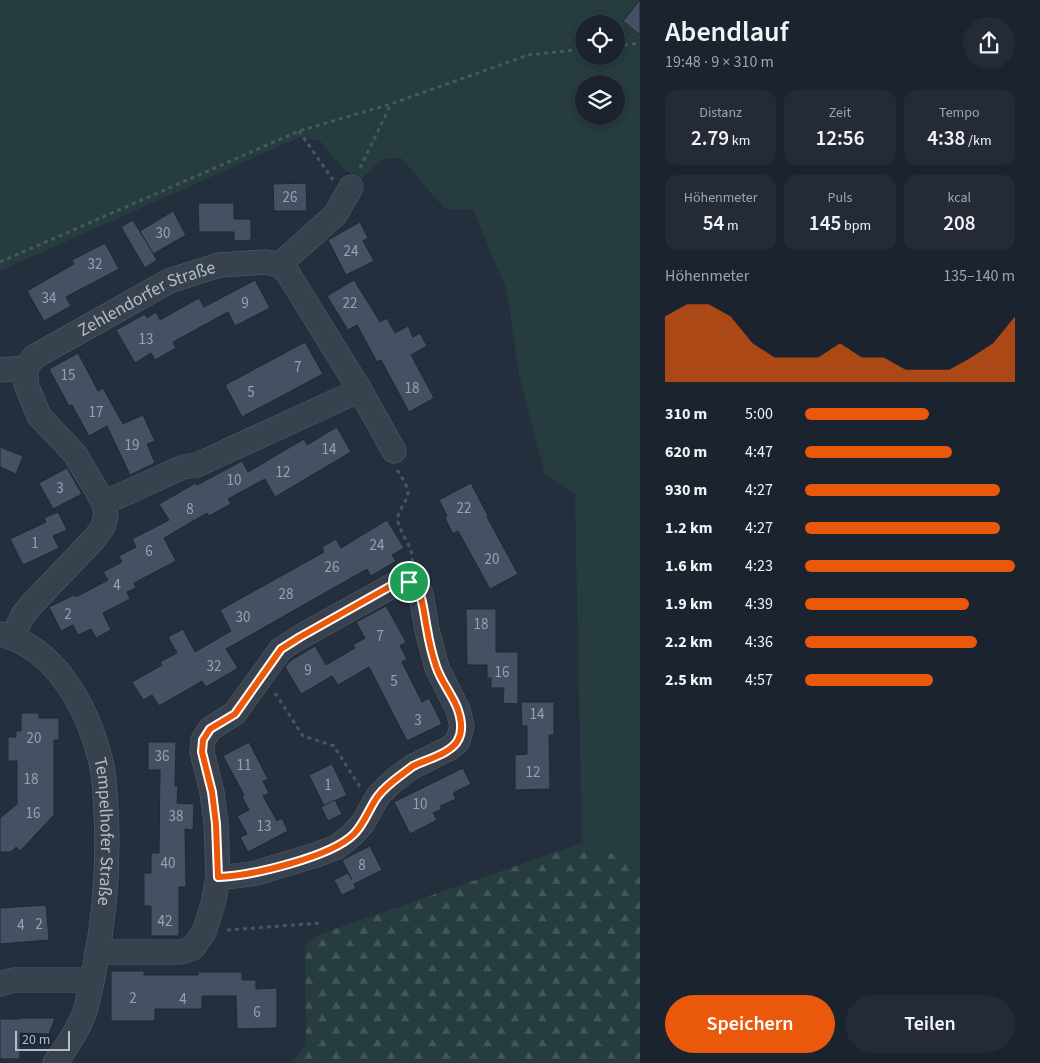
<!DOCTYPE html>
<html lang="de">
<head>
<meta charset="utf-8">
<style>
	:root { --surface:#1b232e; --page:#242b36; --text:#f1f3f6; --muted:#a0a4aa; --line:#39404a; --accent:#ea580c }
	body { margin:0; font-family:"Source Sans 3",sans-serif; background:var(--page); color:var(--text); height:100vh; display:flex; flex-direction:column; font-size:19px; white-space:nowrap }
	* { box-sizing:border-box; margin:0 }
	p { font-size:16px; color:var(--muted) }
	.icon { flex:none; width:28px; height:28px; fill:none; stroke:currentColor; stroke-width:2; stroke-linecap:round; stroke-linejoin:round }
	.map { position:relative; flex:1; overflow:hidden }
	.drawer { display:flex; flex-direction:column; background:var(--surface); width:400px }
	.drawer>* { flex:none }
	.controls { position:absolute; left:575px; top:15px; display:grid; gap:10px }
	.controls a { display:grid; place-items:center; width:50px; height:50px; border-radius:50%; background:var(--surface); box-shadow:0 2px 8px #0003,0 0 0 1px var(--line); font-size:25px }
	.scale { position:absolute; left:15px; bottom:12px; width:55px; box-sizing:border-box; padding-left:5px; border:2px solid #b4bcc9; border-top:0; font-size:14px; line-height:18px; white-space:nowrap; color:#b4bcc9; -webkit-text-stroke:4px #1d2633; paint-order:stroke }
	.pin { position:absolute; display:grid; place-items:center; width:42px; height:42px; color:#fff; margin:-21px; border:2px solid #fff; border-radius:50%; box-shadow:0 1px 5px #0007 }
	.round { display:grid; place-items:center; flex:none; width:52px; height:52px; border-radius:26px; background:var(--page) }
	.headline { display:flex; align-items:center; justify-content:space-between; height:85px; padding:0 25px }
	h1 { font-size:28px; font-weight:600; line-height:38px }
	.metrics { display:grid; grid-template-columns:repeat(3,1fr); gap:8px; height:85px; padding:5px 25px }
	.metrics div { display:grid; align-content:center; border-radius:12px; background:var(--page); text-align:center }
	.metrics b { font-size:21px; font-weight:600 }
	.metrics small { font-size:14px; font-weight:400 }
	.metrics p { font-size:14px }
	.chart { height:140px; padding:10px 25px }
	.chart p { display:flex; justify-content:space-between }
	.chart svg { width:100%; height:90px; margin-top:5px; fill:var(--accent); opacity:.7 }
	.action { display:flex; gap:10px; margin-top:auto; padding:10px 25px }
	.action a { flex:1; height:58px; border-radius:30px; background:var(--accent); color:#fff; font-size:20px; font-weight:600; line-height:58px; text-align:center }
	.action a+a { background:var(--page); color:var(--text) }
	ul { padding:0 25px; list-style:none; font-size:16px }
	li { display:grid; grid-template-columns:80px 60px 1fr; align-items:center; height:38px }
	li i { height:12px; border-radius:6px; background:var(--accent) }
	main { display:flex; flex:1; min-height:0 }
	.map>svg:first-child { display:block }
	.green { fill:#263c3f; fill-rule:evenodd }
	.forest { fill:url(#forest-firs) }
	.building { fill:#455162; stroke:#1f2835 }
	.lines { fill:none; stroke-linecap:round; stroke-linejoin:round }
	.minor-casing { stroke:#565f6c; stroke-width:25 }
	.path { stroke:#44595c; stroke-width:3; stroke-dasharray:4 4; stroke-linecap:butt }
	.minor { stroke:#38414e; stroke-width:24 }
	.route-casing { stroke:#fff; stroke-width:10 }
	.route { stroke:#ea580c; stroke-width:6 }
	.labels { text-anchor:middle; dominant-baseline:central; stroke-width:4.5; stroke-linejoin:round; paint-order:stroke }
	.number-label { font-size:15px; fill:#98a1af }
	.street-label { font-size:18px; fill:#b4bcc9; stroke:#1d2633 }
</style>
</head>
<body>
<main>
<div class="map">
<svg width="640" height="1063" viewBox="0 0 640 1063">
	<defs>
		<pattern id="forest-firs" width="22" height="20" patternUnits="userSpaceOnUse" patternTransform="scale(1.25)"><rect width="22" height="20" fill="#263c3f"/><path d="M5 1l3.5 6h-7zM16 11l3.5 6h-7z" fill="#435659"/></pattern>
	</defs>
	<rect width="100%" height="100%" fill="#242f3e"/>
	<path class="green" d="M0,0H640V864L582,843L575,494L545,475L519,375L507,291L473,209H445L401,158L382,159L362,178L344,170L320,141L300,137L0,271ZM584,24H616V56H584ZM584,84H616V116H584Z"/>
	<path class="forest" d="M582,843L640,864V1063H291L306,1045L305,946L318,935Z"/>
	<g class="building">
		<path d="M640,0V35L623,21Z"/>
		<path d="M306,183L307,211H274L273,184Z"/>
		<path d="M198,203H234V219H251V240L234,241V232H199Z"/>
		<path d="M173,211L186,235L153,254L140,231Z"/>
		<path d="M133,220L157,260L145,268L121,227Z"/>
		<path d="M360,222L368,238L363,241L374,261L346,275L328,240Z"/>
		<path d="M105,243L119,269L66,297L71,306L44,321L27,291L74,264L72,260Z"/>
		<path d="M255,280L270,308L235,326L228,312L173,342L176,348L155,360L151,353L135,363L116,330L145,314L147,318L156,312L160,320L199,298L204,307Z"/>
		<path d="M354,280L380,322L387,318L395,333L408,326L413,337L420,333L427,346L411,355L434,398L409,412L381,360L377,362L357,325L348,330L327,296Z"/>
		<path d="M305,342L323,374L242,417L225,385Z"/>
		<path d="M78,353L98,391L103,388L123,424L143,415L155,441L147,444L155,463L130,475L107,426L89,436L72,405L69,406L49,369Z"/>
		<path d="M337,427L351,452L275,497L265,479L228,499L231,504L209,516L207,513L164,538L176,561L134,583L136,588L127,592L130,599L103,613L111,630L96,638L91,629L78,635L73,625L61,631L49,607L74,595L76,597L108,580L103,572L122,562L119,556L136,547L132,539L169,520L159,504L196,483L197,485L242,461L248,472L304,439L307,445Z"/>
		<path d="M0,447L23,456L16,474L0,467Z"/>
		<path d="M67,468L82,494L53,509L39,483Z"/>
		<path d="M471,483L488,516L487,517L518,574L490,589L458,531L453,534L445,518L447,516L439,500Z"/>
		<path d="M58,512L67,530L53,536L59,548L23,565L10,539L46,522L44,518Z"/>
		<path d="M387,520L404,548L392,555L396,561L371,576L367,569L226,649L238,668L206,687L202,681L159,706L152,695L143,700L132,682L162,665L160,662L177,653L168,637L183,629L195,652L231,631L220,610L324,552L322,547L336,539L341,548Z"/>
		<path d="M386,606L406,642L400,646L407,659L402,662L422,702L429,698L442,724L407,741L369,667L338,685L332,676L301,694L285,667L290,661L315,646L326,665L355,648L353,645L365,638L356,622Z"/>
		<path d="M466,609H496V652H518V704L503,703L504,688H491V678H487V665H467Z"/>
		<path d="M521,702H554V735H549L550,789L515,790V755L527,754V726H522Z"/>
		<path d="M21,713H39V718H59V740H54V815L20,851L16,847L11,852H0V818L17,804V761H8V737H16V731H21Z"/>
		<path d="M148,742H176L175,786H178L177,803L194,804L193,830L185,829L186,887H179V936H151V906H144V873H151V853H159L160,770H148Z"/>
		<path d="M249,742L268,779L263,781L269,793L263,796L277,821L282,818L288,831L248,852L240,837L247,834L237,816L249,810L242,797L244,795L223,756Z"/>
		<path d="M332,764L347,795L324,806L309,775Z"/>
		<path d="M463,768L471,784L453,793L456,799L440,806L442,809L433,813L437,820L410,834L394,802Z"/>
		<path d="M335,800L342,814L328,821L321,807Z"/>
		<path d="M370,846L382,870L354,884L356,888L342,895L334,880L348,873L352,880L342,860Z"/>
		<path d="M46,905L49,940L0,944V908Z"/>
		<path d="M111,971H144V975H198V972H242V980H256V989L277,988V1028L237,1029L236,996H202V1009H155V1021H111Z"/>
		<path d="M20,1018H55L49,1034L20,1033V1059H0V1019H20Z"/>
	</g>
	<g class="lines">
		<g class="minor-casing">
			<g id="minor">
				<path d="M279,265L335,215L351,187"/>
				<path d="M0,370L26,368"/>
				<path d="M104,503L183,467L197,465L360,390"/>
				<path id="s1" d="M0,634C57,648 88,709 101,762C105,777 105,795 106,811C109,864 105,914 95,966C92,982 89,999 84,1014C77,1032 66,1048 55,1063"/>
				<path id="s2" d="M12,637L23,615L32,604L95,538L103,527L106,515L104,503L75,454L39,416L26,384V368L34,357L169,281L219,265L266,262L279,265L287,272L360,390L394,451"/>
				<path d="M97,952H181L193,948L204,932L213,904L218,877L216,824L212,792L202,752L203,740L210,729L235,713L281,649L300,637L397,583L409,582L417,585L421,594L427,630L437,668L458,710L462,726L458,741L450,748L412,767L393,781L378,796L363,823L352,835L337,847L316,855L256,873L235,876L218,877"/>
				<path d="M0,984L13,980H92"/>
			</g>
		</g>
		<g class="path">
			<path d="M616,46L640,43"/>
			<path d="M299,131L333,180"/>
			<path d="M360,168L391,104"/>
			<path d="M0,262L299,131L391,104L528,55L584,49"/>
			<path d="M397,470C401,476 407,485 408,492C408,503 396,510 398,522C402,537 414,547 412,563"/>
			<path d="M275,693L303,736L334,746L360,787"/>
			<path d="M227,930L321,923"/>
		</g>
		<use href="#minor" class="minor"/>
	</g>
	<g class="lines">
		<g class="route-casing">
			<path id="route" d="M409,582L417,585C423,599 424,614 427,629C429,641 432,654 436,666C441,682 453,695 458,710C461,719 463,731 458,740C452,753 425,760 413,766C409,769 405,772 401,775C393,781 384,788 378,796C369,808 365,823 354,834C331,857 251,876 218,877L216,824L212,792L202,752L203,740L210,729L235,714L281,649L300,637L396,583Z"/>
		</g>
		<use href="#route" class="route"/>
	</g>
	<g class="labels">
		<g class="number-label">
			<text x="290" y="197">26</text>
			<text x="163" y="233">30</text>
			<text x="351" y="251">24</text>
			<text x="95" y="264">32</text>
			<text x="49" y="298">34</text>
			<text x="245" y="303">9</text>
			<text x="350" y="303">22</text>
			<text x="146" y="339">13</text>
			<text x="298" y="367">7</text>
			<text x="68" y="375">15</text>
			<text x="412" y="388">18</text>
			<text x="251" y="392">5</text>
			<text x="96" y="412">17</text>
			<text x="132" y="445">19</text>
			<text x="329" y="449">14</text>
			<text x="283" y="472">12</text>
			<text x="234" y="480">10</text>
			<text x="60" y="488">3</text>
			<text x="464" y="508">22</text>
			<text x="190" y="509">8</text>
			<text x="35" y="543">1</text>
			<text x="377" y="545">24</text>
			<text x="149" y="551">6</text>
			<text x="492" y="559">20</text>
			<text x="332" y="567">26</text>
			<text x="117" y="585">4</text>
			<text x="286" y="594">28</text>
			<text x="68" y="614">2</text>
			<text x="243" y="617">30</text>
			<text x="481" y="624">18</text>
			<text x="380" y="636">7</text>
			<text x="214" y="666">32</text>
			<text x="308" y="670">9</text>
			<text x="502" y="672">16</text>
			<text x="394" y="681">5</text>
			<text x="537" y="714">14</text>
			<text x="418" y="720">3</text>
			<text x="34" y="738">20</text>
			<text x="162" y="756">36</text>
			<text x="244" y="765">11</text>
			<text x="533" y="772">12</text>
			<text x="31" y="779">18</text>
			<text x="328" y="785">1</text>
			<text x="420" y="804">10</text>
			<text x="33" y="813">16</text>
			<text x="176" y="816">38</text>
			<text x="264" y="826">13</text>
			<text x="168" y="863">40</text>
			<text x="362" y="865">8</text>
			<text x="165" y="921">42</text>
			<text x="39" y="924">2</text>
			<text x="21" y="925">4</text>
			<text x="133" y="998">2</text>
			<text x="183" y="999">4</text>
			<text x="257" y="1012">6</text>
		</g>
		<g class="street-label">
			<text stroke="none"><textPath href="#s2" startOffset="469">Zehlendorfer Straße</textPath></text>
			<text stroke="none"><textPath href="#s1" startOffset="241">Tempelhofer Straße</textPath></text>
		</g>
	</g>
</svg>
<div class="controls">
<a><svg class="icon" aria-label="locate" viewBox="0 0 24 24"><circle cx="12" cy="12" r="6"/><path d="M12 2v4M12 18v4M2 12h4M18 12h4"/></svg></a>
<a><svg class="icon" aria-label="layers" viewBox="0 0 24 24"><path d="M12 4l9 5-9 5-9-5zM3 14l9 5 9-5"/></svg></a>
</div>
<div class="scale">20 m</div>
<div class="pin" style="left:409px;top:582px;background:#1e9e55"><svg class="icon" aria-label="arrive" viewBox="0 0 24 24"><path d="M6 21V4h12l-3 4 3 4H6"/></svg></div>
</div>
<section class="drawer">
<div class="headline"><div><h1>Abendlauf</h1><p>19:48 · 9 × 310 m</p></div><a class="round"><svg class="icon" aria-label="share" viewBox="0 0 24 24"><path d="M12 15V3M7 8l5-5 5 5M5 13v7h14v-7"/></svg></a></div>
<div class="metrics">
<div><p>Distanz</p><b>2.79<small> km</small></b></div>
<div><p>Zeit</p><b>12:56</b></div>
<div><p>Tempo</p><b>4:38<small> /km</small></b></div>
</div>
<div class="metrics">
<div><p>Höhenmeter</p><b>54<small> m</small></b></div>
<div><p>Puls</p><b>145<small> bpm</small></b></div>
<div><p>kcal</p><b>208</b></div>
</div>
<div class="chart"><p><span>Höhenmeter</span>135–140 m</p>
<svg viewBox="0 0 160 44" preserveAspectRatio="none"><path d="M0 44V12L10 6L20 6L30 12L40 25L50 32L60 32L70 32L80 25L90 32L100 32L110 38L120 38L130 38L140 32L150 25L160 12V44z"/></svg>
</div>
<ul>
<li><b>310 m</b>5:00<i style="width:59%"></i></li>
<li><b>620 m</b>4:47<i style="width:70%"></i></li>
<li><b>930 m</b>4:27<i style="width:93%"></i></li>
<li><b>1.2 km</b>4:27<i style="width:93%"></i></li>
<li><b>1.6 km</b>4:23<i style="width:100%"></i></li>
<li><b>1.9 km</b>4:39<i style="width:78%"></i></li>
<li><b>2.2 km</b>4:36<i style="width:82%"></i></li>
<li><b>2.5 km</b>4:57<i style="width:61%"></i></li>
</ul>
<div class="action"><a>Speichern</a><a>Teilen</a></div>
</section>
</main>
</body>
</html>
